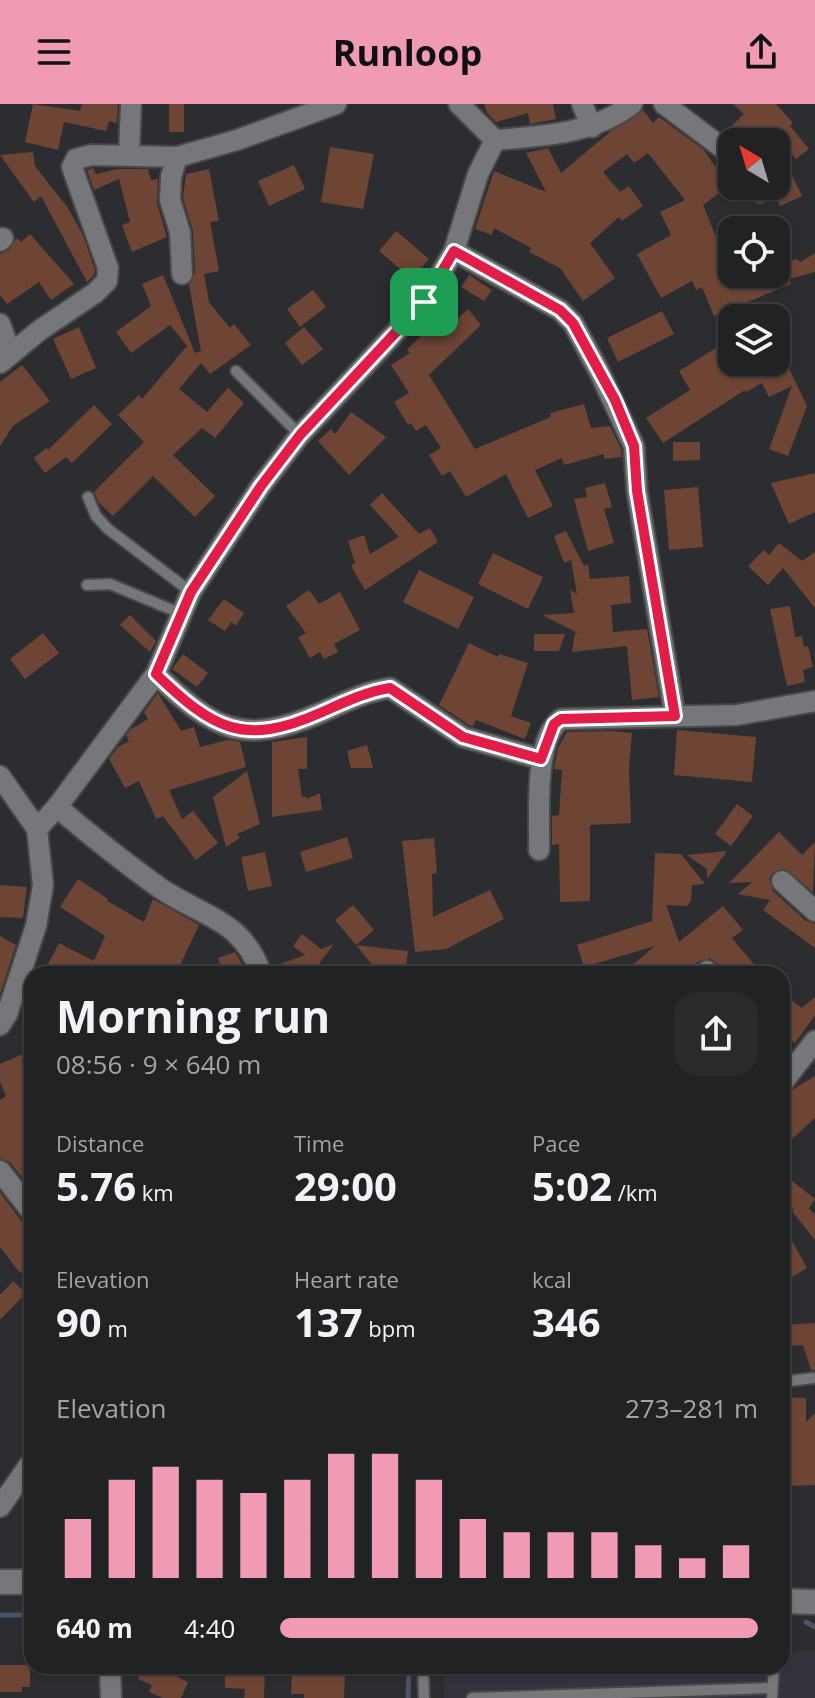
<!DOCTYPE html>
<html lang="en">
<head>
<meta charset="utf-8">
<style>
	:root { --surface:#212224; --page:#292a2c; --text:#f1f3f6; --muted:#a2a4a6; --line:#3e3f41; --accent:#f19ab3 }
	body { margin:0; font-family:"Open Sans",sans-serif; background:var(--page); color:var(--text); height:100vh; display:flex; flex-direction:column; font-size:30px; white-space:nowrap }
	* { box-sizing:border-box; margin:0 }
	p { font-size:26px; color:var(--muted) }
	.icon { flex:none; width:44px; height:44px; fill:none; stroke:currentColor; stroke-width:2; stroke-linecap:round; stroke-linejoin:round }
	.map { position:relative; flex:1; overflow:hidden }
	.drawer { position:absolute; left:24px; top:862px; width:766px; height:708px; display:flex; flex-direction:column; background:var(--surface); border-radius:24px; box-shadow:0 2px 6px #0004,0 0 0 2px var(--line) }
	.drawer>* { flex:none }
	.needle { width:52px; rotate:322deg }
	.buttons { position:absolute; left:718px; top:24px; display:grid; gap:16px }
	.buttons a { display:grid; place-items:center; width:72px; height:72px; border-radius:16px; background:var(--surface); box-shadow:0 2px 6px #0004,0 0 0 2px var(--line); font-size:40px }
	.pin { position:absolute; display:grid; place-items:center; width:68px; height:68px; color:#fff; margin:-34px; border-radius:16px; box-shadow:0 4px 12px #0006 }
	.round { display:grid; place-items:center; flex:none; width:84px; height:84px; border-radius:24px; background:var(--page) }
	.overview { display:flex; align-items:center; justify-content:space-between; height:136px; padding:0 32px }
	h1 { font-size:44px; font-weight:700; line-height:60px }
	.figures { display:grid; grid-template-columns:repeat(3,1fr); gap:12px; height:136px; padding:8px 32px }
	.figures div { display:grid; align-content:center }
	.figures b { font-size:40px; font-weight:700 }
	.figures small { font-size:22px; font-weight:400 }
	.figures p { font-size:22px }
	.chart { height:224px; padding:16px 32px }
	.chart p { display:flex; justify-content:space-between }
	.chart svg { width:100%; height:144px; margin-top:8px; stroke:var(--accent); stroke-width:6 }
	ul { padding:0 32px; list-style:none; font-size:26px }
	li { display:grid; grid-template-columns:128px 96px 1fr; align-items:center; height:60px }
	li i { height:20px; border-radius:10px; background:var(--accent) }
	header { display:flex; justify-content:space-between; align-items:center; height:104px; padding:0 32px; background:var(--accent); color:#111; font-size:36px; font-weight:700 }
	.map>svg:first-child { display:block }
	.built { fill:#33333d }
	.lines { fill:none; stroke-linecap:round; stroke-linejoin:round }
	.stream { stroke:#495369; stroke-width:5 }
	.building { fill:#6e4435 }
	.service-casing { stroke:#49494c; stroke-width:14 }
	.minor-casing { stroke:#49494c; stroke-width:24 }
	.tertiary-casing { stroke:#49494c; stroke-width:28 }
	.service { stroke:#76777b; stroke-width:10 }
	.minor { stroke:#76777b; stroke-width:20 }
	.tertiary { stroke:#76777b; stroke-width:24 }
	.route-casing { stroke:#fff; stroke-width:16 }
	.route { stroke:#e11d48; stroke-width:10 }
</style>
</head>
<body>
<header><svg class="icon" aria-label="menu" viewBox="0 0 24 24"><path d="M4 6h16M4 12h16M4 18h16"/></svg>Runloop<svg class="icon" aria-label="share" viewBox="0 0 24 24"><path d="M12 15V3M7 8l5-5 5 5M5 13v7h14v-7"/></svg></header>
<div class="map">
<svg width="815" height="1594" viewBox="0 0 815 1594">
	<rect width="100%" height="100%" fill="#2c2d30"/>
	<path class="built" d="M815,1547V1594H444V1562H782V1548Z"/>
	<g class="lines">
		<g class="stream">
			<path d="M0,1511H32"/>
			<path d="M806,1518L815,1523"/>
			<path d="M408,1594L409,1562"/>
		</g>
	</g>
	<g class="building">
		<path d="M33,0L80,7L82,0H118L117,19L109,17L106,27L64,18L58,46L25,38Z"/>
		<rect x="169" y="0" width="15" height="28"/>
		<path d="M484,0H553L556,15L530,20L528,9L496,18L487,9Z"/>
		<path d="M733,0H776L793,19L790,22L809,45L796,55L771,25L756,38H736L724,29L744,10Z"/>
		<path d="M643,6L653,19L659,13L703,45L729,82L703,101L733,174L742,170H776V123L780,122L790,157L797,155L800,158L815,149V168L789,175L791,180L714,212L702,183L696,186L692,177L661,194L637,150L671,131L660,108L685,96L648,49L634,59L627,50L603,68L620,88L629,82L643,102L622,117L619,113L590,139L615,174L583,197L560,164L529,148L531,144L494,124L492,131L475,125L494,67L546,88L526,49L548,44L561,69L611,27Z"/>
		<path d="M330,43L374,50L363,105L321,98Z"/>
		<path d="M33,48L35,62L68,104L82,129L95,166L94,171L87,178L41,92L34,98L0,51Z"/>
		<path d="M294,61L305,85L269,102L258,77Z"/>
		<path d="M787,61L802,92L780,102L772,82H776V66Z"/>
		<path d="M93,64L96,70L118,65H148L151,76L158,75L157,99L167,133L132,148L122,121L130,118L119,75L94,86L87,66Z"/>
		<path d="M209,65L219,117L210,118L219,167L204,170L209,198L230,224L234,220L251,241L210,270L201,259L179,285L207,308L228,284L244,299L215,334L202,324L173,351L215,392L195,413L153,372L113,412L99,399L94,388L144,338L118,311L139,291L142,295L187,242L170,221L131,249L116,228L151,202L142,180L163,171L195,249L201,247L189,181L195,169L193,127L183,94L186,70Z"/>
		<path d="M396,127L429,155L412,175L379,147Z"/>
		<path d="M30,130L74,180L51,196L39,178L7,200L0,191V150L9,146L17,134L21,138Z"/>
		<path d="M469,171L492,186L484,197L461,183Z"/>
		<path d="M313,186L326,203L300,223L287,205Z"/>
		<path d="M468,205L481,221L429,271L475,345L551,313L550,309L584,300L591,324L610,322L621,345L622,353L604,355V350L564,361L562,354L535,366L553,402L528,414L506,370L466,393L450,367L442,372L429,351L441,344L426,321L416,327L411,319L408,321L394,298L409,289L391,261L410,249L407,246L429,223L438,232Z"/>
		<path d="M662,207L674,230L618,258L607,234Z"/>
		<path d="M79,223L96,264L71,275L53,235Z"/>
		<path d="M304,223L323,245L302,261L285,239Z"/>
		<path d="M732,234V258H776L784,254L807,302L788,352L769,345L792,282L769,293L762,279L746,288L745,286L663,339L646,314L690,286L679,267Z"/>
		<path d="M22,261L50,297L13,322L0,342V278Z"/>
		<path d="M94,301L112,320L72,359L66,353L45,369L34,354L46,344L48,346Z"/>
		<path d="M351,308L386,333L349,371L318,337L331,325L335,330Z"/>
		<path d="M673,338H700V356L673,357Z"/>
		<path d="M815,369V408L789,420L771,379Z"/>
		<path d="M605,379L612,403L604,405L614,439L588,447L574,395L587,393L585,384Z"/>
		<path d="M698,383L703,443L669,446L664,386Z"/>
		<path d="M382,389L419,430L430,424L438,438L365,486L351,462L355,459L348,437L364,431L370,450L399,433L370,401Z"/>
		<path d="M566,427L584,462L588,460L590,475L629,472L631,499L611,501L613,528L647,525L659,593L632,596L627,542L572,548L575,529H578L542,511L574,509L570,486L577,490L571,456L564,459L554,432Z"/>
		<path d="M779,439L802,457L815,448V504L783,464L768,481L748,462L764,446L769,451Z"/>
		<path d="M493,449L543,473L528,505L478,480Z"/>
		<path d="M419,466L474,493L458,525L403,498Z"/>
		<path d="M309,486L319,500L340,488L360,526L334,540L338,548L324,555L320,548L310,554L298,533L306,529L286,502Z"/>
		<path d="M224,495L244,509L236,522L231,518L225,527L208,516Z"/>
		<path d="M790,502L795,533L802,532L804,543L808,542L813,563L803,566L805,578L787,582L770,505Z"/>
		<path d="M130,511L156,537L150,548L120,521Z"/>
		<path d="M43,529L59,549L25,575L10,555Z"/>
		<path d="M534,530H565L559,547H534Z"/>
		<path d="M469,539L498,553L499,550L528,559L511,612L531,619L525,635L476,616L473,622L469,621L439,601Z"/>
		<path d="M183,550L208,569L197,583L172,565Z"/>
		<path d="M158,589L181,627L194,623L200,643L228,636L240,638L246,663L169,686L182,715L193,707L218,739L196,756L163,712L156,715L139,677L125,684L109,655L118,643L129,637L126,631L131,625L148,615L144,608Z"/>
		<path d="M677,626L756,633L752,678L674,671Z"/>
		<path d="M611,627L632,629L629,664L631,719L590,721V797L560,798L559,740L552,741V712L559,711L562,666L554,665L558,644L567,628Z"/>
		<path d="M307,633V665H298L302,693H307V695L320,689L322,706L272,713V638Z"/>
		<path d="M367,641L373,664H351L347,647Z"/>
		<path d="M247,667L260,720L237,730L240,734L226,743L213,693Z"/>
		<path d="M737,700L753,712L731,742L715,730Z"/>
		<path d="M779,728L802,751L815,738L813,788L786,765L773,768L769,775L773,787L806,817L815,820V844L763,806L770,796L738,790L752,778L729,779Z"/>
		<path d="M347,733L353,754L306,768L300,748Z"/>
		<path d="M434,734L437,769L432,770L433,813L490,786L504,815L446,845L415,848L402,737Z"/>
		<path d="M727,747L707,775V765L687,751Z"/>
		<path d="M265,748L272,782L248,787L241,753Z"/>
		<path d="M655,749L681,750L705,780L692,781L691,797L687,802L666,801L679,838L723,802L743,826L732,834L762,870H723L719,861L710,854L697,858L694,870H675L670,864L662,870H622L655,842L584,863L577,841L652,817Z"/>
		<path d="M78,775L108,795L107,797L144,818L153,795L199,821L176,870H52L45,866L59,839L94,857L105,832L60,803Z"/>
		<path d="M0,781L27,783L23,814L0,813Z"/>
		<path d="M353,801L374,826L356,841L335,816Z"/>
		<path d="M302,830L321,845L334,840L311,870H274L272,863L305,851L293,842Z"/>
		<path d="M0,832L16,841L0,890Z"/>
		<path d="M356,841L408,847L405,870L375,864Z"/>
		<path d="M235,848L246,867L223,870L218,854Z"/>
		<path d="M782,889L802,904L815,893V911L795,939L782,929Z"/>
		<path d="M32,946V1074L26,1079L10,1058L0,1054V996L6,992L0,978V960Z"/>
		<path d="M815,972V1014L782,1044V992Z"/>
		<path d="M782,1069L815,1095L809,1104L815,1111V1136L792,1107L794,1106L782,1096Z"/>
		<path d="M0,1088L32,1132V1159L20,1169L0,1143Z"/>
		<path d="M782,1119L807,1164L782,1179Z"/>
		<path d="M13,1177L26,1189L0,1216V1191Z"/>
		<path d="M815,1219V1266H811L803,1241L784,1242L783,1221Z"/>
		<path d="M785,1293L806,1294V1318L815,1309V1381L782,1382Z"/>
		<path d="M0,1561H30V1583H22V1588H0Z"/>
		<path d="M144,1562H169L167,1568L188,1578L181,1594H163L149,1588L152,1581L138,1575Z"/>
		<path d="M265,1562L264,1594H244L245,1585L225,1584V1563Z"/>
		<path d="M298,1563L345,1570L344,1594H304V1590H291L292,1567H298Z"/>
	</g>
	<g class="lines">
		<g class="service-casing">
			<g id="service">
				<path d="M236,267L300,331"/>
				<path d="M88,393L96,412L108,425L191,488"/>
				<path d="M87,481L110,480L182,510"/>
				<path d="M782,1278L813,1274"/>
				<path d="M423,1562L424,1594"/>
				<path d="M472,1594L772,1584"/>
				<path d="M772,1594L774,1562"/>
			</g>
		</g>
		<g class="minor-casing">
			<g id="minor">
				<path d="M582,0L592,23"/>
				<path d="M664,0L732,51"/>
				<path d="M495,36C543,32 593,30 632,0"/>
				<path d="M129,51L131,0"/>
				<path d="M177,53L171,73L170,96L180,128L182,170"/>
				<path d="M757,82L760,88"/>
				<path d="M0,137L3,134"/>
				<path d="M454,147L560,206L573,219L600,269L634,342L637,387L675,612"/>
				<path d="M0,220L11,250"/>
				<path d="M0,259L40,226L95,189L107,177L108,164L72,63L76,55L92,51L177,53L237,36L336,0"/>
				<path d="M156,570C213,625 242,643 320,609C343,599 364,588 390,584L463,633L541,655"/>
				<path d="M0,672L37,725L43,781L36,822L7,910L0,921"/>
				<path d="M57,703C90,731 125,759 160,784C202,813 243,815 261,870"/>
				<path d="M37,725L57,703L156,570L191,488L261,382L300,331L424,198L454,147L478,70L495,36L459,0"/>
				<path d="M539,746C540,713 533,636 561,615L737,611L815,597"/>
				<path d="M782,777L815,807"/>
				<path d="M707,867L710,870"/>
				<path d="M782,979L815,937"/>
				<path d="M0,1067L32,1108"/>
				<path d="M0,1403L32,1357"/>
				<path d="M110,1562L111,1594"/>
			</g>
		</g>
		<g class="tertiary-casing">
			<g id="tertiary">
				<path d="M0,1478H32"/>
				<path d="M782,1497L815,1498"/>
			</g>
		</g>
		<use href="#service" class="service"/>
		<use href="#minor" class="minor"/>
		<use href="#tertiary" class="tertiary"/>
	</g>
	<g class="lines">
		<g class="route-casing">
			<path id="route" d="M454,147L560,206L573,219L615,296L634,342L637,387L675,612L561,615L554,620L541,655L463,633L390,584C365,588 343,599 320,609C243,643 213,625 156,570L191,488L261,382L300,331L424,198Z"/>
		</g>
		<use href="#route" class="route"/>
	</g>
</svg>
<div class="buttons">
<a><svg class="needle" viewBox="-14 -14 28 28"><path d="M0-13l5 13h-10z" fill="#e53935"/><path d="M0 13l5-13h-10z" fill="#a2a4a6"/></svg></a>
<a><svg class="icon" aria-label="locate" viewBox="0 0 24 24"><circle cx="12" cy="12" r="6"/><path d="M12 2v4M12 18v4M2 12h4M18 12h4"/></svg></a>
<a><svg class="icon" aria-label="layers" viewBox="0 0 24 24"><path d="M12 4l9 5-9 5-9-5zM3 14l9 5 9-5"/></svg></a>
</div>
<div class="pin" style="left:424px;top:198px;background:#1e9e55"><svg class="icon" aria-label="arrive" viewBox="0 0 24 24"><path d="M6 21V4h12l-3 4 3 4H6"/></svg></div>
<section class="drawer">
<div class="overview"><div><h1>Morning run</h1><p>08:56 · 9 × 640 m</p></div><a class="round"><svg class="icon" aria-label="share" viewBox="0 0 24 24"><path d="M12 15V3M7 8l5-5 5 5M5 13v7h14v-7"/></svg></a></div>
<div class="figures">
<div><p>Distance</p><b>5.76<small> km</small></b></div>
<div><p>Time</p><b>29:00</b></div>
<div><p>Pace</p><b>5:02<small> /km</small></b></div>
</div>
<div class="figures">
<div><p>Elevation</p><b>90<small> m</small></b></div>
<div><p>Heart rate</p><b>137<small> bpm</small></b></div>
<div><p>kcal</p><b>346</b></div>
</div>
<div class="chart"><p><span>Elevation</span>273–281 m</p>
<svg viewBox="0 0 160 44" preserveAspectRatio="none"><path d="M5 44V26M15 44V14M25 44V10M35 44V14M45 44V18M55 44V14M65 44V6M75 44V6M85 44V14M95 44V26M105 44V30M115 44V30M125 44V30M135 44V34M145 44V38M155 44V34"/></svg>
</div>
<ul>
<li><b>640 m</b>4:40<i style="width:100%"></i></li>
</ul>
</section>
</div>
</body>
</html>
